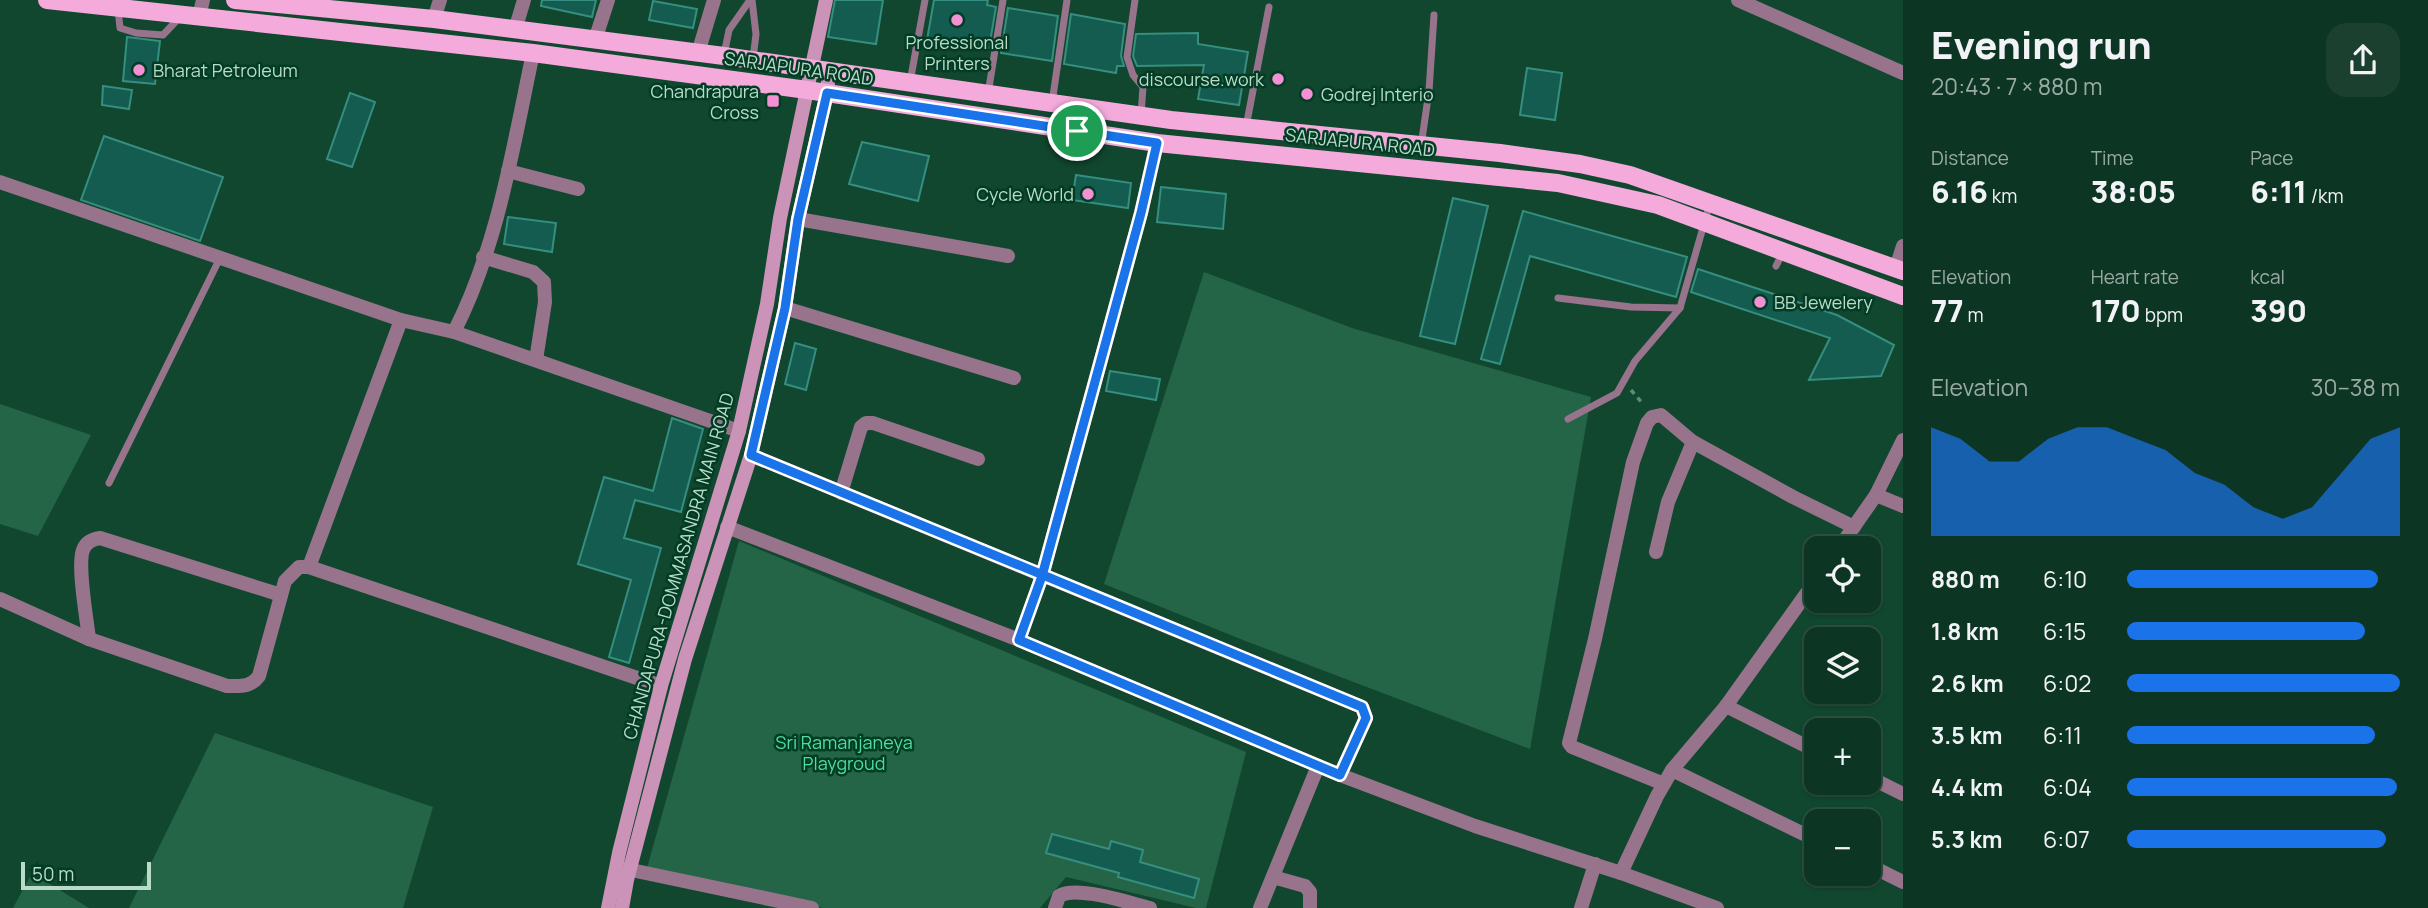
<!DOCTYPE html>
<html lang="en">
<head>
<meta charset="utf-8">
<style>
	:root { --surface:#0d3523; --page:#1b4030; --text:#f1f3f6; --muted:#9aaba6; --line:#2d5041; --accent:#1a73e8 }
	body { margin:0; font-family:Manrope,sans-serif; background:var(--page); color:var(--text); height:100vh; display:flex; flex-direction:column; font-size:26px; white-space:nowrap }
	* { box-sizing:border-box; margin:0 }
	p { font-size:23px; color:var(--muted) }
	.icon { flex:none; width:38px; height:38px; fill:none; stroke:currentColor; stroke-width:2; stroke-linecap:round; stroke-linejoin:round }
	.map { position:relative; flex:1; overflow:hidden }
	.drawer { display:flex; flex-direction:column; background:var(--surface); width:525px }
	.drawer>* { flex:none }
	.fabs { position:absolute; left:1804px; top:536px; display:grid; gap:14px }
	.fabs a { display:grid; place-items:center; width:77px; height:77px; border-radius:14px; background:var(--surface); box-shadow:0 2px 5px #0004,0 0 0 2px var(--line); font-size:35px }
	.scale { position:absolute; left:21px; bottom:18px; width:130px; box-sizing:border-box; padding-left:7px; border:4px solid #badbc8; border-top:0; font-size:19px; line-height:24px; white-space:nowrap; color:#badbc8; -webkit-text-stroke:5px #023c25; paint-order:stroke }
	.pin { position:absolute; display:grid; place-items:center; width:60px; height:60px; color:#fff; margin:-30px; border:4px solid #fff; border-radius:50%; box-shadow:0 2px 7px #0007 }
	.round { display:grid; place-items:center; flex:none; width:74px; height:74px; border-radius:21px; background:var(--page) }
	.summary { display:flex; align-items:center; justify-content:space-between; height:119px; padding:0 28px }
	h1 { font-size:38px; font-weight:800; line-height:52px }
	.stats { display:grid; grid-template-columns:repeat(3,1fr); gap:10px; height:119px; padding:7px 28px }
	.stats div { display:grid; align-content:center }
	.stats b { font-size:30px; font-weight:800 }
	.stats small { font-size:19px; font-weight:400 }
	.stats p { font-size:19px }
	.chart { height:196px; padding:14px 28px }
	.chart p { display:flex; justify-content:space-between }
	.chart svg { width:100%; height:126px; margin-top:7px; fill:var(--accent); opacity:.7 }
	ul { padding:0 28px; list-style:none; font-size:23px }
	li { display:grid; grid-template-columns:112px 84px 1fr; align-items:center; height:52px }
	li i { height:18px; border-radius:9px; background:var(--accent) }
	main { display:flex; flex:1; min-height:0 }
	.map>svg:first-child { display:block }
	.green { fill:#246547 }
	.building { fill:#145b50; stroke:#358e7f; stroke-width:2 }
	.lines { fill:none; stroke-linecap:round; stroke-linejoin:round }
	.path { stroke:#608c77; stroke-width:3.5; stroke-dasharray:5 5; stroke-linecap:butt }
	.lane { stroke:#98748c; stroke-width:7 }
	.street { stroke:#98748c; stroke-width:14 }
	.secondary { stroke:#cc93b8; stroke-width:14 }
	.primary { stroke:#f4aadb; stroke-width:18 }
	.route-casing { stroke:#fff; stroke-width:14 }
	.route { stroke:#1a73e8; stroke-width:9 }
	.poi-dot { fill:#f491d4; stroke:#023c25; stroke-width:2.5 }
	.labels { text-anchor:middle; dominant-baseline:central; stroke-width:5; stroke-linejoin:round; paint-order:stroke }
	.poi-label { font-size:18px; fill:#badbc8; stroke:#023c25; text-anchor:start }
	.street-label { font-size:18px; fill:#badbc8; stroke:#023c25 }
	.park-label { font-size:18px; fill:#4fde9d; stroke:#023c25 }
</style>
</head>
<body>
<main>
<div class="map">
<svg width="1903" height="908" viewBox="0 0 1903 908">
	<rect width="100%" height="100%" fill="#11472f"/>
	<g class="green">
		<path d="M1204,272L1352,328L1591,397L1530,749L1248,642L1104,584Z"/>
		<path d="M0,404L91,435L38,536L0,524Z"/>
		<path d="M739,541L1246,752L1206,908H1196L1066,877L1040,908H823L647,868Z"/>
		<path d="M215,733L433,807L403,908H129Z"/>
		<path d="M32,873L89,908H13Z"/>
	</g>
	<g class="building">
		<path d="M542,0H596L592,17L541,6Z"/>
		<path d="M835,0H883L876,44L828,37Z"/>
		<path d="M934,0H988L987,5L996,7L989,48L927,40Z"/>
		<path d="M653,1L697,9L693,28L649,20Z"/>
		<path d="M1008,8L1058,16L1052,61L1001,53Z"/>
		<path d="M1071,14L1125,24L1121,56L1124,66H1117L1116,73L1064,64Z"/>
		<path d="M1198,33V44L1248,52L1239,105L1198,99L1204,65L1137,66L1133,56L1136,34Z"/>
		<path d="M127,37L160,41L155,84L123,81Z"/>
		<path d="M1527,68L1562,73L1555,120L1520,115Z"/>
		<path d="M103,86L132,90L129,109L102,105Z"/>
		<path d="M350,93L375,102L352,167L327,159Z"/>
		<path d="M104,136L223,177L200,241L81,200Z"/>
		<path d="M862,142L929,156L918,201L849,184Z"/>
		<path d="M1076,175L1131,183L1128,208L1072,200Z"/>
		<path d="M1161,187L1226,194L1223,229L1157,222Z"/>
		<path d="M1453,198L1488,206L1455,344L1420,336Z"/>
		<path d="M1523,211L1687,257L1676,297L1530,256L1500,364L1481,359Z"/>
		<path d="M508,217L556,223L552,252L504,244Z"/>
		<path d="M1698,269L1837,315L1894,345L1881,376L1809,380L1830,338L1691,292Z"/>
		<path d="M795,343L816,349L806,390L785,384Z"/>
		<path d="M1110,371L1160,379L1156,400L1106,391Z"/>
		<path d="M672,418L703,429L681,512L635,500L624,538L661,548L629,663L609,657L631,580L578,564L604,477L653,491Z"/>
		<path d="M1052,834L1109,849L1111,841L1143,850L1140,862L1199,879L1194,898L1118,877L1119,873L1046,853Z"/>
	</g>
	<g class="lines">
		<path class="path" d="M1631,390L1644,405"/>
		<g class="lane">
			<path d="M752,0L756,34L753,59"/>
			<path d="M1135,0L1127,57L1133,75L1143,87L1141,115"/>
			<path d="M118,9L120,28L136,33L163,35L179,18"/>
			<path d="M724,55L729,30L750,0"/>
			<path d="M910,82L925,0"/>
			<path d="M988,94L1003,0"/>
			<path d="M1052,103L1067,0"/>
			<path d="M1246,127L1269,7"/>
			<path d="M1421,146L1429,91L1434,15"/>
			<path d="M1776,266L1783,252"/>
			<path d="M1558,298L1631,307L1680,308L1710,203"/>
			<path d="M1568,419L1617,393L1635,361L1680,308"/>
			<path d="M109,483L220,258"/>
		</g>
		<g class="street">
			<path d="M1738,0L1903,73"/>
			<path d="M199,17L203,0"/>
			<path d="M434,19L440,0"/>
			<path d="M515,30L524,0"/>
			<path d="M595,40L608,0"/>
			<path d="M698,53L714,0"/>
			<path d="M508,171L578,189"/>
			<path d="M0,182L401,320L454,332L739,431"/>
			<path d="M798,219L1008,256"/>
			<path d="M483,257L533,272L544,282L545,302L536,360"/>
			<path d="M1896,268L1903,246"/>
			<path d="M785,308L1014,378"/>
			<path d="M454,332C498,246 513,147 533,53"/>
			<path d="M751,455L1362,707L1366,718L1340,775"/>
			<path d="M841,493L861,427L866,423H873L978,459"/>
			<path d="M1876,495L1903,506"/>
			<path d="M727,527L1019,640L1340,775L1475,826L1621,873L1717,908"/>
			<path d="M1839,548L1876,495L1903,440"/>
			<path d="M1656,552L1668,502L1693,442"/>
			<path d="M309,567L401,320"/>
			<path d="M0,599L89,639L227,686C240,686 250,688 259,676L285,581L299,567H309L661,686"/>
			<path d="M89,639C87,620 77,566 83,550C86,542 93,539 100,538L281,595"/>
			<path d="M1019,640L1042,576L1141,213L1157,143"/>
			<path d="M1726,706L1816,751"/>
			<path d="M1672,770L1816,840"/>
			<path d="M1869,777L1903,794"/>
			<path d="M1664,784L1572,747L1569,743L1595,639L1633,462L1647,423L1652,417L1661,415L1693,442L1793,497L1854,527"/>
			<path d="M1869,865L1903,882"/>
			<path d="M617,867L812,908"/>
			<path d="M1621,873L1657,796L1672,770L1726,706L1816,580"/>
			<path d="M1273,877L1305,886L1310,892V908"/>
			<path d="M1055,908L1059,896C1077,885 1129,903 1150,908"/>
			<path d="M1260,908L1318,766"/>
			<path d="M1581,908L1595,864"/>
		</g>
		<g class="secondary">
			<path d="M608,908L619,853L661,686L739,431L767,304L780,218L826,0"/>
			<path d="M622,908L627,880L685,659L751,455L785,308L798,219L827,93L829,71"/>
		</g>
		<g class="primary">
			<path d="M47,0L533,53L807,90L1157,143L1558,183L1658,205L1903,296"/>
			<path d="M235,0L434,19L724,56L1171,120L1500,153L1580,164L1630,175L1903,271"/>
		</g>
	</g>
	<g class="lines">
		<g class="route-casing">
			<path id="route" d="M1077,131L1157,143L1141,213L1042,576L1019,640L1340,775L1366,718L1362,707C1159,622 954,539 751,455L785,308L798,219L827,93L1077,131"/>
		</g>
		<use href="#route" class="route"/>
	</g>
	<g class="poi-dot">
		<circle cx="957" cy="20" r="7"/>
		<circle cx="139" cy="70" r="7"/>
		<circle cx="1278" cy="79" r="7"/>
		<circle cx="1307" cy="94" r="7"/>
		<rect x="766" y="94" width="14" height="14" rx="3.5"/>
		<circle cx="1088" cy="194" r="7"/>
		<circle cx="1760" cy="302" r="7"/>
	</g>
	<g class="labels">
		<g class="poi-label">
			<text x="957" y="42" text-anchor="middle">Professional<tspan x="957" dy="21">Printers</tspan></text>
			<text x="153" y="70">Bharat Petroleum</text>
			<text x="1264" y="79" text-anchor="end">discourse.work</text>
			<text x="759" y="91" text-anchor="end">Chandrapura<tspan x="759" dy="21">Cross</tspan></text>
			<text x="1321" y="94">Godrej Interio</text>
			<text x="1074" y="194" text-anchor="end">Cycle World</text>
			<text x="1774" y="302">BB Jewelery</text>
		</g>
		<g class="street-label">
			<text transform="translate(799 68) rotate(8)">SARJAPURA ROAD</text>
			<text transform="translate(1360 142) rotate(6)">SARJAPURA ROAD</text>
			<text transform="translate(678 566) rotate(-74)">CHANDAPURA-DOMMASANDRA MAIN ROAD</text>
		</g>
		<g class="park-label">
			<text x="844" y="742">Sri Ramanjaneya<tspan x="844" dy="21">Playgroud</tspan></text>
		</g>
	</g>
</svg>
<div class="fabs">
<a><svg class="icon" aria-label="locate" viewBox="0 0 24 24"><circle cx="12" cy="12" r="6"/><path d="M12 2v4M12 18v4M2 12h4M18 12h4"/></svg></a>
<a><svg class="icon" aria-label="layers" viewBox="0 0 24 24"><path d="M12 4l9 5-9 5-9-5zM3 14l9 5 9-5"/></svg></a>
<a>+</a>
<a>−</a>
</div>
<div class="scale">50 m</div>
<div class="pin" style="left:1077px;top:131px;background:#1e9e55"><svg class="icon" aria-label="arrive" viewBox="0 0 24 24"><path d="M6 21V4h12l-3 4 3 4H6"/></svg></div>
</div>
<section class="drawer">
<div class="summary"><div><h1>Evening run</h1><p>20:43 · 7 × 880 m</p></div><a class="round"><svg class="icon" aria-label="share" viewBox="0 0 24 24"><path d="M12 15V3M7 8l5-5 5 5M5 13v7h14v-7"/></svg></a></div>
<div class="stats">
<div><p>Distance</p><b>6.16<small> km</small></b></div>
<div><p>Time</p><b>38:05</b></div>
<div><p>Pace</p><b>6:11<small> /km</small></b></div>
</div>
<div class="stats">
<div><p>Elevation</p><b>77<small> m</small></b></div>
<div><p>Heart rate</p><b>170<small> bpm</small></b></div>
<div><p>kcal</p><b>390</b></div>
</div>
<div class="chart"><p><span>Elevation</span>30–38 m</p>
<svg viewBox="0 0 160 44" preserveAspectRatio="none"><path d="M0 44V6L10 10L20 18L30 18L40 10L50 6L60 6L70 10L80 14L90 22L100 26L110 34L120 38L130 34L140 22L150 10L160 6V44z"/></svg>
</div>
<ul>
<li><b>880 m</b>6:10<i style="width:92%"></i></li>
<li><b>1.8 km</b>6:15<i style="width:87%"></i></li>
<li><b>2.6 km</b>6:02<i style="width:100%"></i></li>
<li><b>3.5 km</b>6:11<i style="width:91%"></i></li>
<li><b>4.4 km</b>6:04<i style="width:99%"></i></li>
<li><b>5.3 km</b>6:07<i style="width:95%"></i></li>
</ul>
</section>
</main>
</body>
</html>
